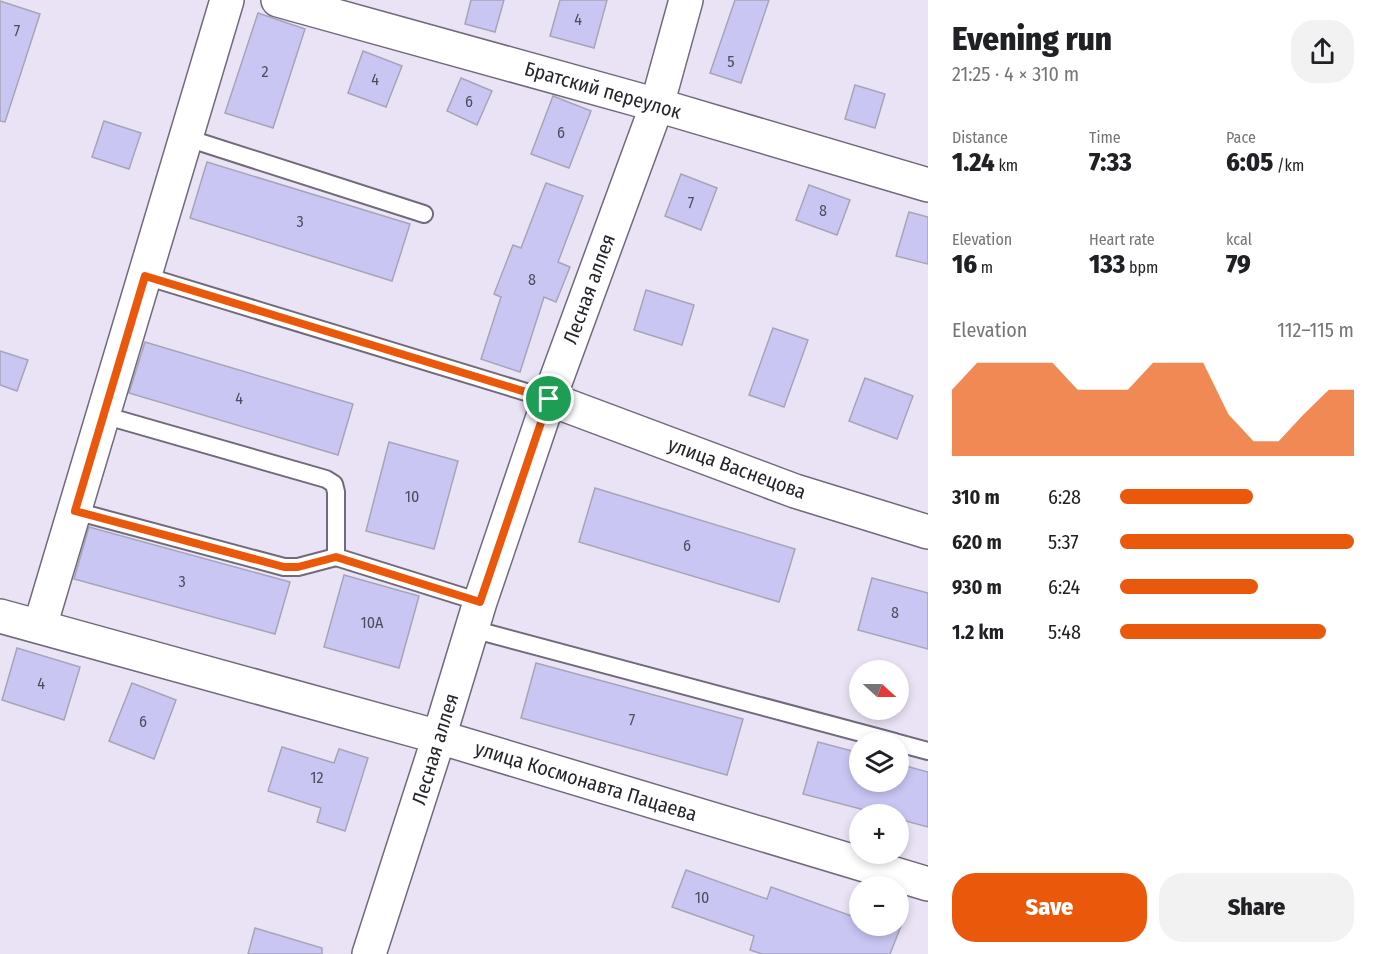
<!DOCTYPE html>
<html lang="en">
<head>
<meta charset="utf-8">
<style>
	:root { --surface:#fff; --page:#f2f2f2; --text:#202124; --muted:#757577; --accent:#ea580c }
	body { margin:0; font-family:"Fira Sans Condensed",sans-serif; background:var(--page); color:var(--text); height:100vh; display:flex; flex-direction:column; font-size:22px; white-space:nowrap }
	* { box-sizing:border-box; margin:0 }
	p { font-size:20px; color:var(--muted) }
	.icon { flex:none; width:33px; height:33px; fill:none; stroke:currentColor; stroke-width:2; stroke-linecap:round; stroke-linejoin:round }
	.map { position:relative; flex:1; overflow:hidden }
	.panel { display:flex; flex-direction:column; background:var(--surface); width:450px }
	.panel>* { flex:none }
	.needle { width:39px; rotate:111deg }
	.controls { position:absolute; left:849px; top:660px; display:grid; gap:12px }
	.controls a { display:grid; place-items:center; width:60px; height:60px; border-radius:50%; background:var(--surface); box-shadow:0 3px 9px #0003; font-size:30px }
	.pin { position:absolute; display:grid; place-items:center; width:51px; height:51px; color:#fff; margin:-26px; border:3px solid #fff; border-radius:50%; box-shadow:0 2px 6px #0007 }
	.round { display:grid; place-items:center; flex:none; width:63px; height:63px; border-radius:24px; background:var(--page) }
	.summary { display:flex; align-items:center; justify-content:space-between; height:102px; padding:0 24px }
	h1 { font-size:33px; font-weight:800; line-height:45px }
	.metrics { display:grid; grid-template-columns:repeat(3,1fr); gap:9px; height:102px; padding:6px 24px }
	.metrics div { display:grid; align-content:center }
	.metrics b { font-size:26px; font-weight:800 }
	.metrics small { font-size:16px; font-weight:400 }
	.metrics p { font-size:16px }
	.chart { height:168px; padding:12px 24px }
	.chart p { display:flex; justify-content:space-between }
	.chart svg { width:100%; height:108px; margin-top:6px; fill:var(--accent); opacity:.7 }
	.action { display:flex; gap:12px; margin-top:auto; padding:12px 24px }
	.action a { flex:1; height:69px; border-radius:24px; background:var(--accent); color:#fff; font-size:24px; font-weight:800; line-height:69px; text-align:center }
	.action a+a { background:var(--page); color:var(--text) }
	ul { padding:0 24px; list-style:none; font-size:20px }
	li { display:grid; grid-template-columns:96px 72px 1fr; align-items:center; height:45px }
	li i { height:15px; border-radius:8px; background:var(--accent) }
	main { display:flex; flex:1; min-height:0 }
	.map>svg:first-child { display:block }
	.building { fill:#c9c6f4; stroke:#a6a5b7; stroke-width:1.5 }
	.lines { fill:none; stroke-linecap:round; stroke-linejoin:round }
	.service-casing { stroke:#706a7a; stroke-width:20 }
	.minor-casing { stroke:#706a7a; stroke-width:36 }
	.tertiary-casing { stroke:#706a7a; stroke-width:36 }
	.service { stroke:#fff; stroke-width:16 }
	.minor { stroke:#fff; stroke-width:33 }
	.tertiary { stroke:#fff; stroke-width:33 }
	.route-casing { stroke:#fff; stroke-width:12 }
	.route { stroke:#ea580c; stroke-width:8 }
	.labels { text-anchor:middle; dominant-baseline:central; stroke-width:6; stroke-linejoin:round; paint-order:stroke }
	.number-label { font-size:16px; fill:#504c5d }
	.street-label { font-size:20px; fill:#27242b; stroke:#fff }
</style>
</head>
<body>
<main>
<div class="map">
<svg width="928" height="954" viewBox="0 0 928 954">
	<rect width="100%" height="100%" fill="#eae3f6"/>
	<g class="building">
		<path d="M471,0H504L495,32L465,24Z"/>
		<path d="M560,0H607L594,48L550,36Z"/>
		<path d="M735,0H769L741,83L710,73Z"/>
		<path d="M0,1L40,14L5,122L0,121Z"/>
		<path d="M258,13L305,29L273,128L225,113Z"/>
		<path d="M363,51L402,66L386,107L348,93Z"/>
		<path d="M461,78L492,91L477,125L447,111Z"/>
		<path d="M855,85L885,94L875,128L845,119Z"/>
		<path d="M553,96L591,111L569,168L531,154Z"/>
		<path d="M104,121L141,133L129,169L92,157Z"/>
		<path d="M207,162L410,224L392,281L190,218Z"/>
		<path d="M681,174L717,188L701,230L665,216Z"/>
		<path d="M546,183L583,196L558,262L570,267L556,302L544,297L520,372L481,359L501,297L494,294L513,245L521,248Z"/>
		<path d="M809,185L850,200L837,235L796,220Z"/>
		<path d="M909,212L928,217V264L896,256Z"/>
		<path d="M646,290L694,305L682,345L634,330Z"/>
		<path d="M773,328L808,340L784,407L749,395Z"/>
		<path d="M145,342L353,404L338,455L129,393Z"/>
		<path d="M0,351L28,360L17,391L0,385Z"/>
		<path d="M865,378L913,396L897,439L849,421Z"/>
		<path d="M389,442L458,461L434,549L366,531Z"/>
		<path d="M595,488L795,549L779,602L579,542Z"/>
		<path d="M89,527L290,582L275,634L74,579Z"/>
		<path d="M344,575L419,596L399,668L324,647Z"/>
		<path d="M872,578L928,593V649L858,630Z"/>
		<path d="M17,648L80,667L64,720L2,700Z"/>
		<path d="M536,663L743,719L727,775L521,718Z"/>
		<path d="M132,683L176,700L154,759L109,741Z"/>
		<path d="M818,742L860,753V782H898V764L928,772V827L898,819V814H880L803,794Z"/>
		<path d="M282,747L334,763L339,749L368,758L345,831L317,822L321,808L268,791Z"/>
		<path d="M686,870L767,899L771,887L860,919V926H901L890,954H762L750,950L754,936L672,907Z"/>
		<path d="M255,928L322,948V954H248Z"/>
	</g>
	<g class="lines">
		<g class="service-casing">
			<g id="service">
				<path d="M187,138L424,214"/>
				<path d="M145,276L549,399"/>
				<path d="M103,415L326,479L334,484L336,492V557L480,602"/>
				<path d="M75,511L284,567H298L336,557"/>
				<path d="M472,629L895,742"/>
				<path d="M898,743L928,751"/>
			</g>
		</g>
		<g class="minor-casing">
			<g id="minor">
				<path d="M278,0L657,105L928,185"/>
				<path d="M549,399L795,491L928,532"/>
				<path d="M0,616L439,737L928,884"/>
				<path d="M40,626L227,0"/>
				<path d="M369,954L439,737"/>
			</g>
		</g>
		<g class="tertiary-casing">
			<path id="tertiary" d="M439,737L480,602L549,399L657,105L686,0"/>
		</g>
		<use href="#service" class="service"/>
		<use href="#minor" class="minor"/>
		<use href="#tertiary" class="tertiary"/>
	</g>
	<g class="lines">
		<g class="route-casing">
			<path id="route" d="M145,276L549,399L480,602L336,557L298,567H284L75,511Z"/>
		</g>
		<use href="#route" class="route"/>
	</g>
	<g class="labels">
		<g class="number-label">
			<text x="578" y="19">4</text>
			<text x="17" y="30">7</text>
			<text x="731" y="61">5</text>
			<text x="265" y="71">2</text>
			<text x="375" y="79">4</text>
			<text x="469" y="101">6</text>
			<text x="561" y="132">6</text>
			<text x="691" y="202">7</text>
			<text x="823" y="210">8</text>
			<text x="300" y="221">3</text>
			<text x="532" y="279">8</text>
			<text x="239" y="398">4</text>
			<text x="412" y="496">10</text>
			<text x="687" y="545">6</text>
			<text x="182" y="581">3</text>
			<text x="895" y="612">8</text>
			<text x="372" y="622">10А</text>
			<text x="41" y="683">4</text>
			<text x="632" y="719">7</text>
			<text x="143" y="721">6</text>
			<text x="317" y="777">12</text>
			<text x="702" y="897">10</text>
		</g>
		<g class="street-label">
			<text transform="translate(603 90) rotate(16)">Братский переулок</text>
			<text transform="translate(589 289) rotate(-70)">Лесная аллея</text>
			<text transform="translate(737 468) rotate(20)">улица Васнецова</text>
			<text transform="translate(435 749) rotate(-73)">Лесная аллея</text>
			<text transform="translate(586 781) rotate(17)">улица Космонавта Пацаева</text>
		</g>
	</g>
</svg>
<div class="controls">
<a><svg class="needle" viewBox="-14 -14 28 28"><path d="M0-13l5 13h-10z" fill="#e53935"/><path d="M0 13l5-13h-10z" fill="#757577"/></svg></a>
<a><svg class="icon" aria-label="layers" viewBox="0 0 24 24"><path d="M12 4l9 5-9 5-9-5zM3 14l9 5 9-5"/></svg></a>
<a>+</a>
<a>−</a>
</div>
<div class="pin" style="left:549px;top:399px;background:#1e9e55"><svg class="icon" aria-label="arrive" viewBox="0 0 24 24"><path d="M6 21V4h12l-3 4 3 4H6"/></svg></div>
</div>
<section class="panel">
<div class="summary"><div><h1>Evening run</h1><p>21:25 · 4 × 310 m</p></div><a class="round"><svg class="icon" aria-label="share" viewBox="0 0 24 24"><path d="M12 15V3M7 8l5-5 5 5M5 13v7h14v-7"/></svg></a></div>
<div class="metrics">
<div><p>Distance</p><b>1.24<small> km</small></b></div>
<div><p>Time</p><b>7:33</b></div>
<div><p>Pace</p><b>6:05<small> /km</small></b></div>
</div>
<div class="metrics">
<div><p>Elevation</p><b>16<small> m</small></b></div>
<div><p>Heart rate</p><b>133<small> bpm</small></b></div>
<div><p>kcal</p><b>79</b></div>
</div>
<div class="chart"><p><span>Elevation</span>112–115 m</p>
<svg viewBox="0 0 160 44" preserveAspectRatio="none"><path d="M0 44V17L10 6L20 6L30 6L40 6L50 17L60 17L70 17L80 6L90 6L100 6L110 27L120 38L130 38L140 27L150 17L160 17V44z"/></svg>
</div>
<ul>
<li><b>310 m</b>6:28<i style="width:57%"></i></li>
<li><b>620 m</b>5:37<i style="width:100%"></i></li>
<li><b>930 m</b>6:24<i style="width:59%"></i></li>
<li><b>1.2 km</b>5:48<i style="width:88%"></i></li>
</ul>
<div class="action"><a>Save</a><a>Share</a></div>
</section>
</main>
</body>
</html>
